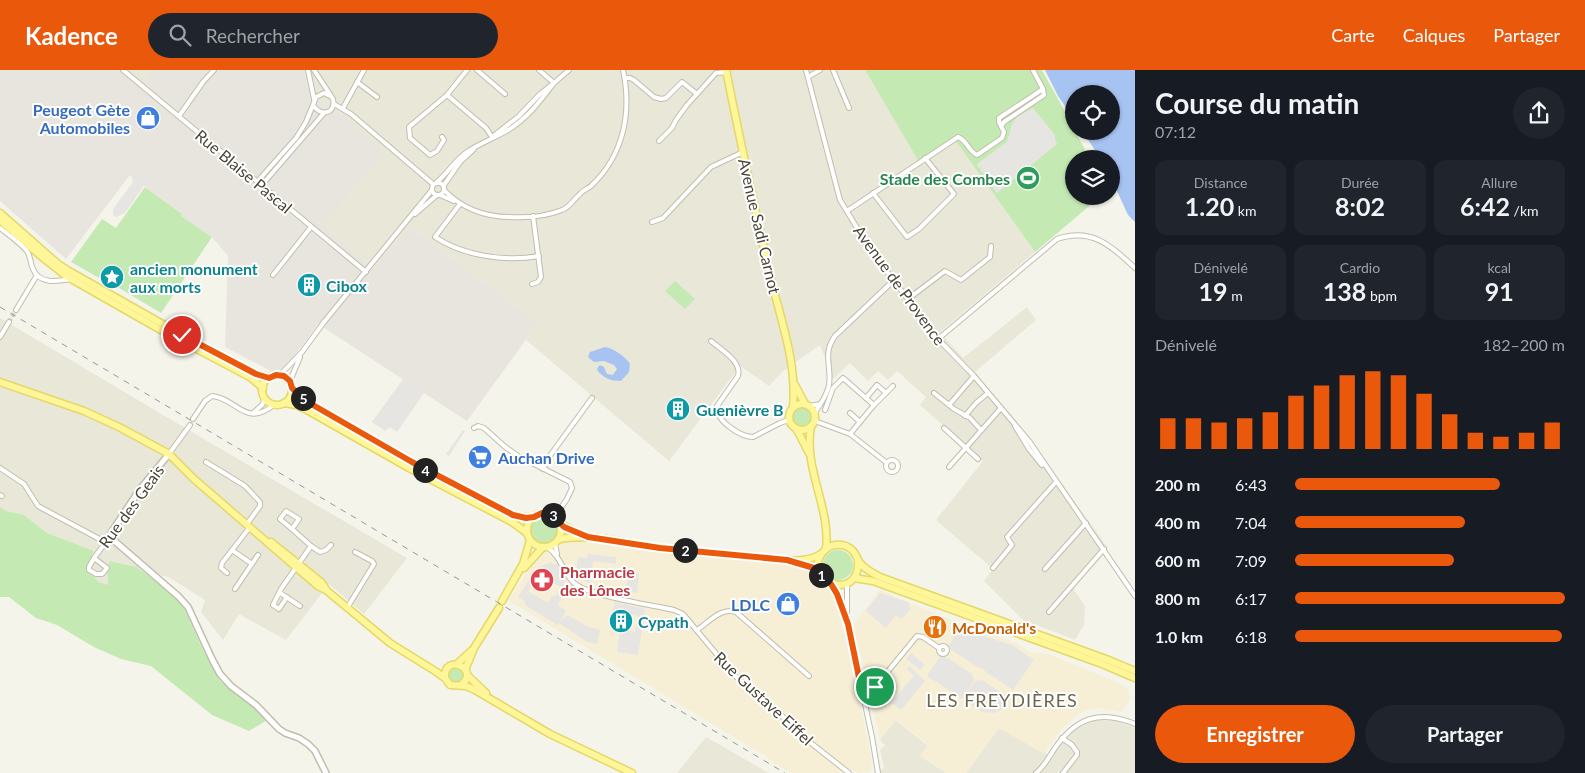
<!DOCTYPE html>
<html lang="fr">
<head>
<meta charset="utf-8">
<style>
	:root { --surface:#171b24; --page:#20242c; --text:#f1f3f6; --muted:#9ea1a6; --accent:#ea580c }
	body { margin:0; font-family:Lato,sans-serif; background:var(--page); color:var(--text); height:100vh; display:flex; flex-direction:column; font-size:19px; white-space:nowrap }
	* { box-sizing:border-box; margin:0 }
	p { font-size:16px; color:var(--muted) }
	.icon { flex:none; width:28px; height:28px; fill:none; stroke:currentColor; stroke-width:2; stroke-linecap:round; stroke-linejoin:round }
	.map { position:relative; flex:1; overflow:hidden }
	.details { display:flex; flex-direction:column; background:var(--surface); width:450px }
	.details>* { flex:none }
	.fabs { position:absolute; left:1065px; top:15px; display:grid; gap:10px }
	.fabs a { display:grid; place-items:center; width:55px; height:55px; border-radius:50%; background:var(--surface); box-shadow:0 1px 4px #0004; font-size:25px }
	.pin { position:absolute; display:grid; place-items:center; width:42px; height:42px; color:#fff; margin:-21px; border:2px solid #fff; border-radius:50%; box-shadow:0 1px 5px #0007 }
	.km { position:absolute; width:25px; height:25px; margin:-12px; border-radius:50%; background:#222; color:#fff; font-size:14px; line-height:25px; text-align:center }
	.round { display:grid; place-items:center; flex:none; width:52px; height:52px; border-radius:26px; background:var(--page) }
	.headline { display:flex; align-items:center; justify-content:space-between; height:85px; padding:0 20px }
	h1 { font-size:28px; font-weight:700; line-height:38px }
	.metrics { display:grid; grid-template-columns:repeat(3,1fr); gap:8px; height:85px; padding:5px 20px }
	.metrics div { display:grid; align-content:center; border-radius:12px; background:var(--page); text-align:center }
	.metrics b { font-size:25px; font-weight:700 }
	.metrics small { font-size:14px; font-weight:400 }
	.metrics p { font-size:14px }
	.chart { height:140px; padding:10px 20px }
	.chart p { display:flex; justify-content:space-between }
	.chart svg { width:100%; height:90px; margin-top:5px; stroke:var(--accent); stroke-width:6 }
	.button { display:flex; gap:10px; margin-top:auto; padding:10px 20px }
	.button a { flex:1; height:58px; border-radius:30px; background:var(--accent); color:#fff; font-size:20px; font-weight:700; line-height:58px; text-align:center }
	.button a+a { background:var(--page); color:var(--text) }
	ul { padding:0 20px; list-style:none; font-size:16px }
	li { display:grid; grid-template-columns:80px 60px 1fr; align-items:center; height:38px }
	li i { height:12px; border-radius:6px; background:var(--accent) }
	header { display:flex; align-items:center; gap:30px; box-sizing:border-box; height:70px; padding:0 25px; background:var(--accent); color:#fff }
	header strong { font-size:24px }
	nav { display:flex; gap:28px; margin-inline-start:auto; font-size:18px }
	.search { width:350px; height:45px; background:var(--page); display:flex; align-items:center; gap:12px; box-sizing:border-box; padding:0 18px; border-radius:28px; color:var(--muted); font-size:19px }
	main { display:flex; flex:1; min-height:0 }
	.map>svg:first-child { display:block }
	.residential { fill:#e9e7d8 }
	.commercial { fill:#f6efd5 }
	.industrial { fill:#e7e5de }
	.green { fill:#c5e9b3 }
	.parking { fill:#e6e5e1; fill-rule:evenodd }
	.water { fill:#a7c3f1 }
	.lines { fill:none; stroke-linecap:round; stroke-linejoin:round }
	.minor-tunnel { stroke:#d3d1c6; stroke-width:4; stroke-dasharray:4 2; stroke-linecap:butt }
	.minor-casing { stroke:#c0beac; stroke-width:6 }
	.tertiary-casing { stroke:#c0beac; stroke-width:8 }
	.primary-casing { stroke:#e4d868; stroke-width:9 }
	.minor { stroke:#fff; stroke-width:4 }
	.tertiary { stroke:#fff; stroke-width:5 }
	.primary { stroke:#fef699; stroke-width:6 }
	.rail { stroke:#989898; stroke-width:1; stroke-dasharray:6 6; stroke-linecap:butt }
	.route-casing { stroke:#fff; stroke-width:10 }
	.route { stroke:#ea580c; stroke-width:6 }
	.labels { text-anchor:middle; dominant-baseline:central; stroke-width:4; stroke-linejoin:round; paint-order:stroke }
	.shop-label { font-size:16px; font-weight:bold; fill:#366cbe; stroke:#fff; text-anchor:end }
	.street-label { font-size:16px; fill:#494638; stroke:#fff }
	.leisure-label { font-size:16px; font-weight:bold; fill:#27864d; stroke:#fff; text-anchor:end }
	.culture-label { font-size:16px; font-weight:bold; fill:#0d838f; stroke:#fff; text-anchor:start }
	.health-label { font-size:16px; font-weight:bold; fill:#be3a42; stroke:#fff; text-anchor:start }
	.food-label { font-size:16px; font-weight:bold; fill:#c56008; stroke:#fff; text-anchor:start }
	.neighbourhood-label { font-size:18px; letter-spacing:1px; fill:#6c664f; stroke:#fff }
</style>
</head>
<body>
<header>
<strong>Kadence</strong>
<div class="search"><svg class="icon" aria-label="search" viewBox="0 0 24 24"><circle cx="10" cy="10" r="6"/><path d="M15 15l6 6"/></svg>Rechercher</div>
<nav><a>Carte</a><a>Calques</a><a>Partager</a></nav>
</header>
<main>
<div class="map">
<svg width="1135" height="703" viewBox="0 0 1135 703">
	<rect width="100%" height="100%" fill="#f5f4ea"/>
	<g class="residential">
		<path d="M126,0H153L141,13Z"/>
		<path d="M304,0H865L918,89L953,67L1035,182L940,262L963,288L1027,237L1036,250L975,302L1034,375L1108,478L1073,518L1085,536L1084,555L1075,570L1023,550L984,511L993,499L936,450L983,391L920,335L926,327L897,301L888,310L878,301L868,311L850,293L833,309L820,275L783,301L769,316L740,296L669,391L526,270L538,253L409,156L374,198L323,154L343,45L321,33L308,18Z"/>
		<path d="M0,248L185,358L407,488L364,544L329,514L286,570L239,544L223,570L201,542L205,530L170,508L137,497L111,491L107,499L108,516L98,512L95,507L87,500L94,481L47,463L24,445L6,441L0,437Z"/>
		<path d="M895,650L928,676L920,686L946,703H873L884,698L880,680L885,675L880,670Z"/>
		<path d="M1096,650L1115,651L1135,658V703H966L999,658L1053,687L1061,674L1078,658Z"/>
		<path d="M706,667L769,703H677Z"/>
	</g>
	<g class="commercial">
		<path d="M567,470H588L618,477L789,494L813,501L819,510L830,518L834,525L845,567L868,671L872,696L870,702L858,703L845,697L840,703H791L771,691L767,687L509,531L528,499L540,484L546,481L553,484L558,481L561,474Z"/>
		<path d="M880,520L958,553L1014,572L1031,582L1048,584L1112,610L1127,618L1130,627L1128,633L1121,642L1098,638L1090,639L1078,644L1061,660L1044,684L999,658L966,703H946L920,686L928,675L896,650L880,670L853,555Z"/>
	</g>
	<path class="industrial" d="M0,0H126L141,13L153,0H304L308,18L321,33L343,45L385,82L323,154L374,198L409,156L538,253L467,351L318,254L283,301L273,302L225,277L228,186L212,167L181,146L182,144L130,105L66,189L0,131Z"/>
	<g class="green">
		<path d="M865,0H1042L1074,58V61H1075L1090,89H1074V126H1101L1035,182L953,67L918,90Z"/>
		<path d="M145,117L182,144L181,146L212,167L161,243L109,212L108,213L71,192L102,149L116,158Z"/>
		<path d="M675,211L695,229L685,239L665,221Z"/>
		<circle cx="802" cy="347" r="9"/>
		<path d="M0,437L6,441L24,445L47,463L94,481L87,499L95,507L98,512L108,515L107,499L110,491L137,497L174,526L184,538L202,578L220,611L251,634L267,650L249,661L212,645L151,596L121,589L94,577L57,555L36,548L9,527H0Z"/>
		<circle cx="544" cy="460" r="13"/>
		<circle cx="838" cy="495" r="15"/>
		<circle cx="456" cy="605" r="7"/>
	</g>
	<g class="parking">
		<path d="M1033,38L1055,65V69L1057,74L997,123L977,95L978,93L1007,72L1012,54L1017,47Z"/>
		<path d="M149,91L147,111L125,143L116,147L113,145V139L133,112L131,104L137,108Z"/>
		<path d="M403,309L424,323L397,362L390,357L385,361L372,352Z"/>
		<path d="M463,360L465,361L449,386L446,384Z"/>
		<path d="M588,484L616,487V494L593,491L590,513L584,511L576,502L578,487L587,488Z"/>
		<path d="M551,492L553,495L556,493L564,504L566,510L564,513L568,516L570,514L580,522L576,528L565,521L558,535L566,541L560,551L568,545L588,557L598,559L600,560L597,574L587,572L559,553L557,555L525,535V531L518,527L536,499ZM538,504L561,517L555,527L552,526L548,533L528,521Z"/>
		<path d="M628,502L639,504L637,523L626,521Z"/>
		<path d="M880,523L910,533L908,536L911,538L902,549L896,545L886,558L866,541Z"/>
		<path d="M615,532L645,539L638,585L617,582L620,559L635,562L638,546L613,541Z"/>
		<path d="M961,559L1012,575L1034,590L1013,620L986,602L983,599L978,597L950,579L949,575L959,560Z"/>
		<path d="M911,583L925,595L920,600L906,589Z"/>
		<path d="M940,586L946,587L972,604L974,610L963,629L927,606Z"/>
		<path d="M909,596L925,611L901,640L891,633L914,606L907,599Z"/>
		<path d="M982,610L1009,628L1001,640L994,643L982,642L963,629L975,611Z"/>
	</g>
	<g class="water">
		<path d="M1045,0H1135V152L1128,145L1111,108V89H1101L1082,61H1111V24H1074V49L1058,26Z"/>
		<path d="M605,277C613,278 626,287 630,294L629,302L621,311C611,311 603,308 597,300L598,297L600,295L604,297L607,304L613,305L617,299L614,295L604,291L594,292L588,287L590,282Z"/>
	</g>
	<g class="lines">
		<path class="minor-tunnel" d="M9,252L16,240"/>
		<g class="minor-casing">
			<g id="minor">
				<path d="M123,0L366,202"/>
				<path d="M308,0L314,29"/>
				<path d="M314,0L333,29C336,44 320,47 313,35L316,27L324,23L330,26"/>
				<path d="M477,0L505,24"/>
				<path d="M539,0L554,13L569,0"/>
				<path d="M806,0L840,130L870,179L938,269L974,306L1029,371L1135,526"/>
				<path d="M833,0L849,38"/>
				<path d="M1033,0L1043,19"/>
				<path d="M808,7L820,0"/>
				<path d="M625,8H630L634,10L654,27L661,29L666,28L682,12L697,24"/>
				<path d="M357,12L377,27"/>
				<path d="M447,25L467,0"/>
				<path d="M334,34L351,44L433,114"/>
				<path d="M343,38L364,0"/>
				<path d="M179,46L203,12L214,0"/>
				<path d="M1001,56L1004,52L1044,25L1043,19"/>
				<path d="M442,67L444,70L437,81L430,85L410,68L409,57L447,25L486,58L492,67"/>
				<path d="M659,71L672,58L676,50L687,35L716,3L727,2"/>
				<path d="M257,112L296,68L306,52L313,35"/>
				<path d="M437,112C448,103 455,90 467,82C480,73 495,68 508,60C528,48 541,30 554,13L540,24L519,46L492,67"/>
				<circle cx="438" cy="119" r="6"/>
				<path d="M444,115L460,92L474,79"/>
				<path d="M261,116L324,43"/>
				<path d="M444,120C461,138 485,147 509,147C526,148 547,146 562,140C570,137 573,130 579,125C582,121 587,119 591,116C624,85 632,42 623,0"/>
				<path d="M873,123L907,167L919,159L954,124L925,88"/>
				<path d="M440,125L454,131"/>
				<path d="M460,134L435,167C464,186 505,192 539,186"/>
				<path d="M847,141L958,67C967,70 968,81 977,85L980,83L1002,68L1004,62L999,52V48L1043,19"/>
				<path d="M415,144L437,125"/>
				<path d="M652,152L663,148L711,97L743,82"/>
				<path d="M0,158C9,165 19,172 27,181C31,187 30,193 33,199C39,215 59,211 71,209"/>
				<path d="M273,205L311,157"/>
				<path d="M532,214L538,212L541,207L533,146"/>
				<path d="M908,229L945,201L961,210L990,187L991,176"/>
				<path d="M16,240L37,205"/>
				<path d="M0,267L9,252"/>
				<path d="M938,269L1057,169C1092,157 1111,176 1135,198"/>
				<path d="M711,271C721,280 742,291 738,306L717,336V342C722,354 741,367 753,367L780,353L789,350"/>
				<path d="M280,305L302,282L324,252L432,120"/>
				<path d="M290,311L300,287"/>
				<path d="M934,323L954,339L970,348L981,360"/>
				<path d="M866,328L877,315L886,323"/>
				<path d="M874,335L893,316"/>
				<path d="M949,335L974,306"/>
				<path d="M810,336L820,334"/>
				<path d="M825,340L833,318L843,308L874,335L850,364"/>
				<path d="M253,343L262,335L265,328"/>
				<path d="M815,343C820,334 827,326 829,315C832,296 822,284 835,266L893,211"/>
				<path d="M850,343L860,352"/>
				<path d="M965,346L976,333L988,323"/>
				<path d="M193,349L205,331L212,326C237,328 245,359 275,334"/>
				<path d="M815,351L850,364L887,393"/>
				<path d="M1015,356L1029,379L1042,395"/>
				<path d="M474,358L478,356L484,358L504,376L518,386L570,412L572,418L567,429L555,446"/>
				<path d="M944,358L978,389"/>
				<path d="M169,384L190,355"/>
				<circle cx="892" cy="396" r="6"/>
				<path d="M206,392L245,416L260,432V436L247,454"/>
				<path d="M949,397L1001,338"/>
				<path d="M0,398L24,414L38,436L105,472"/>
				<path d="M543,399L549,387L592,328"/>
				<path d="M0,425L2,426"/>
				<path d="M555,473L557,484"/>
				<path d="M311,476L320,482L326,480L331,475"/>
				<path d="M547,477C561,486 563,503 574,513C589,526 652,535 674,540L683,544L734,605L780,644L802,666L849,703"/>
				<path d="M232,480L252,494"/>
				<path d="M94,488L89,497V500L96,504H102L107,498L94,488L111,465"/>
				<path d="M993,498L1012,475L1007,467L1056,412"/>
				<path d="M1045,499L1086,453"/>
				<path d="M227,503L221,498L222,493L250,457"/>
				<path d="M847,513V549"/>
				<path d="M831,514L837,524L848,554L872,667L878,703"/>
				<path d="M235,519L258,485"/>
				<path d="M280,523L300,536"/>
				<path d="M287,527L279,539L273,535L281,519L311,476L292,459L299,449L286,441L280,449L292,459"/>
				<path d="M347,538L374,494L372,491L355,482"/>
				<path d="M1049,542L1104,479"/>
				<path d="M697,560C709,552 721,537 736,542L809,606"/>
				<circle cx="943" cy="580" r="4"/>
				<path d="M862,622L875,617L917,566L923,567L939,578"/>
				<path d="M1062,668L1072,675L1077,682V685L1063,703"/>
				<path d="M1036,703C1044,697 1049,687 1055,678C1076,648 1100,639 1135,654"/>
			</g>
		</g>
		<g class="tertiary-casing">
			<path id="tertiary" d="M169,384L140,419L111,463V468L178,526L188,537L212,589L220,604L231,616L256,635L279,659L285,663L299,668L308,674L315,681L326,703"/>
		</g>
		<g class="primary-casing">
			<g id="primary">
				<path d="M726,0C740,70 755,140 771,209C781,251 797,293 793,337"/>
				<path d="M0,143L58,194L69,201L182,265L256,304L269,307"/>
				<path d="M0,150L42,187L66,206L159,259L250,307L263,318"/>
				<circle cx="277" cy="320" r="15"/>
				<path d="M0,312L84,341L119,357L169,384L194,409L297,498L318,516L326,520L390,573L435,601L445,608L450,615L466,616L475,620L550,664L632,703"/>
				<path d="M795,315L805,334"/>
				<path d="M292,318L306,331L412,393L513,445L520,447H534"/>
				<path d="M284,333L296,335L307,340L409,398L512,452L527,463"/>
				<circle cx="802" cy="347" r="13"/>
				<path d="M811,357C803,398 831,438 826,479"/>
				<path d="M797,360L809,383"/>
				<circle cx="544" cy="460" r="17"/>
				<path d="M561,454L584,466"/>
				<path d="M559,469C591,463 626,473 658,478C691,482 724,484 757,487C778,489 803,495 821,484"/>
				<path d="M271,472L321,512L326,519"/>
				<path d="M858,491C860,534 800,511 823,482C830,473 845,472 853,481C857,485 857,490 861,494C866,500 874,504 880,507L1106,589L1135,601"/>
				<path d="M796,492L808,495L819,501"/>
				<path d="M524,498L543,477"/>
				<path d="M854,508L873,511L895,519L1102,594L1135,608"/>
				<path d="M502,531L523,494L530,470"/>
				<path d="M457,594L471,581"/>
				<path d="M465,600L474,578L499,538"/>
				<path d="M467,605L486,623"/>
				<path d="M445,608C443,582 482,599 461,615"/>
			</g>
		</g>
		<use href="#minor" class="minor"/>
		<use href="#tertiary" class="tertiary"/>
		<use href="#primary" class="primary"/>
		<path class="rail" d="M0,237L785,703"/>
	</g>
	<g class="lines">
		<g class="route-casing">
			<path id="route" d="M182,265L256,304L269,308L276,305L284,306L290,311L292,318L306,331L412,392L513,445L526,448L534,447L542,443L551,444L564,457L588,467L660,478L787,490L814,498L819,501L823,509L831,514L837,524L848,554L862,622L875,617"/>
		</g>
		<use href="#route" class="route"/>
	</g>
	<defs>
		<g id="shop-disc" transform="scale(1.25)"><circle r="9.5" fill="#3f7fe0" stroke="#fff"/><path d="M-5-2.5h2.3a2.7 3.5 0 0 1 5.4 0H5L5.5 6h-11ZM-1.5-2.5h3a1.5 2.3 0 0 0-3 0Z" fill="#fff"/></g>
		<g id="stadium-disc" transform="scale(1.25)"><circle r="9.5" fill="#2e9e5b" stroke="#fff"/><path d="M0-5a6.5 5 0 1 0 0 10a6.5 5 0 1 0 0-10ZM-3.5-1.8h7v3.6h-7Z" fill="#fff"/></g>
		<g id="sight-disc" transform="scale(1.25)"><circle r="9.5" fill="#0f9aa8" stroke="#fff"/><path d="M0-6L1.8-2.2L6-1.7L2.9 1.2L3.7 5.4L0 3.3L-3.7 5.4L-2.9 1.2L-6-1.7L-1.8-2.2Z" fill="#fff"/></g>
		<g id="building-disc" transform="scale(1.25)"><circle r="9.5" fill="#0f9aa8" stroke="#fff"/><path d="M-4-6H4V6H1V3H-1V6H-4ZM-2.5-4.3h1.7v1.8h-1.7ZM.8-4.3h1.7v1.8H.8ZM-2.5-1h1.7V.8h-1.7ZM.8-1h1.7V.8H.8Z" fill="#fff"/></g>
		<g id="supermarket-disc" transform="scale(1.25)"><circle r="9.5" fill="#3f7fe0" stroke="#fff"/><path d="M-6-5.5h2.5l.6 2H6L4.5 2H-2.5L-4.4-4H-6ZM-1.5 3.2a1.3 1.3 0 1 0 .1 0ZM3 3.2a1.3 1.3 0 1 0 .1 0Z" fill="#fff"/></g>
		<g id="pharmacy-disc" transform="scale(1.25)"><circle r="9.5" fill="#e0444e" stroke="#fff"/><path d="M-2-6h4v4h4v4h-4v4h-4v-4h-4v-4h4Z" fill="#fff"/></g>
		<g id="restaurant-disc" transform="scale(1.25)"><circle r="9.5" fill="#e8710a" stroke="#fff"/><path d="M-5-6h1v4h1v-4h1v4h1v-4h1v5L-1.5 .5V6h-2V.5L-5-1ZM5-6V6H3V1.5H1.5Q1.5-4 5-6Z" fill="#fff"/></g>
	</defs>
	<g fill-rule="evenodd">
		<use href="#shop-disc" x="148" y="48"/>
		<use href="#stadium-disc" x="1028" y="108"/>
		<use href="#sight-disc" x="112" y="207"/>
		<use href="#building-disc" x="309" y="215"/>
		<use href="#building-disc" x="678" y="339"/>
		<use href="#supermarket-disc" x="480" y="387"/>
		<use href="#pharmacy-disc" x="542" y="510"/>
		<use href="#shop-disc" x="788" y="534"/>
		<use href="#building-disc" x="621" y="551"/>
		<use href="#restaurant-disc" x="935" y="557"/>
	</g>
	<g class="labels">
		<g class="shop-label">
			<text x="130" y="39">Peugeot Gète<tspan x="130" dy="18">Automobiles</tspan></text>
			<text x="498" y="387" text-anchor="start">Auchan Drive</text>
			<text x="770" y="534">LDLC</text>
		</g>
		<g class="street-label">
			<text transform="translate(244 101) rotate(40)">Rue Blaise Pascal</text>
			<text transform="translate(760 156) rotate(77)">Avenue Sadi Carnot</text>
			<text transform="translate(900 215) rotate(54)">Avenue de Provence</text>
			<text transform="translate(131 436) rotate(-54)">Rue des Geais</text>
			<text transform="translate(764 628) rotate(43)">Rue Gustave Eiffel</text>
		</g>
		<g class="leisure-label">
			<text x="1010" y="108">Stade des Combes</text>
		</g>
		<g class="culture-label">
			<text x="130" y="198">ancien monument<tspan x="130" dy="18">aux morts</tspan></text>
			<text x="326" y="215">Cibox</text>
			<text x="696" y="339">Guenièvre B</text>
			<text x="638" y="551">Cypath</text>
		</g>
		<g class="health-label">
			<text x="560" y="501">Pharmacie<tspan x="560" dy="18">des Lônes</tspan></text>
		</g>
		<g class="food-label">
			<text x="952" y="557">McDonald's</text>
		</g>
		<g class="neighbourhood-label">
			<text x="1002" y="630">LES FREYDIÈRES</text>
		</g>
	</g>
</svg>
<div class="fabs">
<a><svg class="icon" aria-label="locate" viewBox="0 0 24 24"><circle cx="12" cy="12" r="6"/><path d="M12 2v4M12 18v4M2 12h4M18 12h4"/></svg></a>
<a><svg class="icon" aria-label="layers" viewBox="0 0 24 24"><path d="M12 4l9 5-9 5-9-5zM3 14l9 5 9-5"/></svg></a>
</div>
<div class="pin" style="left:875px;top:617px;background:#1e9e55"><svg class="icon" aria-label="arrive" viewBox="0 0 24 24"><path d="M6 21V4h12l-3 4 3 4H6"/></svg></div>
<div class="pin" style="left:182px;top:265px;background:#d93025"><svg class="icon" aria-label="check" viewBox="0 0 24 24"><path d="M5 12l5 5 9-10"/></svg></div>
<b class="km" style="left:821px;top:505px">1</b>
<b class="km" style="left:685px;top:480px">2</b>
<b class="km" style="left:553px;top:445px">3</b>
<b class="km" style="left:425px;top:400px">4</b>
<b class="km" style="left:303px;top:328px">5</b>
</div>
<section class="details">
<div class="headline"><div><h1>Course du matin</h1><p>07:12</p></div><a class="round"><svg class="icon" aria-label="share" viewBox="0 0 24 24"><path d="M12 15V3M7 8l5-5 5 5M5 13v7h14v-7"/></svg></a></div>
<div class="metrics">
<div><p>Distance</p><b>1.20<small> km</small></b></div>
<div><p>Durée</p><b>8:02</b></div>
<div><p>Allure</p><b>6:42<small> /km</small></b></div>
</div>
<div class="metrics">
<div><p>Dénivelé</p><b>19<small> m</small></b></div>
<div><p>Cardio</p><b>138<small> bpm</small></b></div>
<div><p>kcal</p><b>91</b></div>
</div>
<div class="chart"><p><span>Dénivelé</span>182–200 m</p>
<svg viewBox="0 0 160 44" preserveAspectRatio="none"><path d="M5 44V29M15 44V29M25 44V31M35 44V29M45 44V26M55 44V18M65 44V13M75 44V8M85 44V6M95 44V8M105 44V17M115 44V27M125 44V36M135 44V38M145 44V36M155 44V31"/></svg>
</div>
<ul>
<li><b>200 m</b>6:43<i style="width:76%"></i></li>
<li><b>400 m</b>7:04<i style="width:63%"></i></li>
<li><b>600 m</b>7:09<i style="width:59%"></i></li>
<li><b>800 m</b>6:17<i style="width:100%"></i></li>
<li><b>1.0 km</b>6:18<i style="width:99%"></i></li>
</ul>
<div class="button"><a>Enregistrer</a><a>Partager</a></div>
</section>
</main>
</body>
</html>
